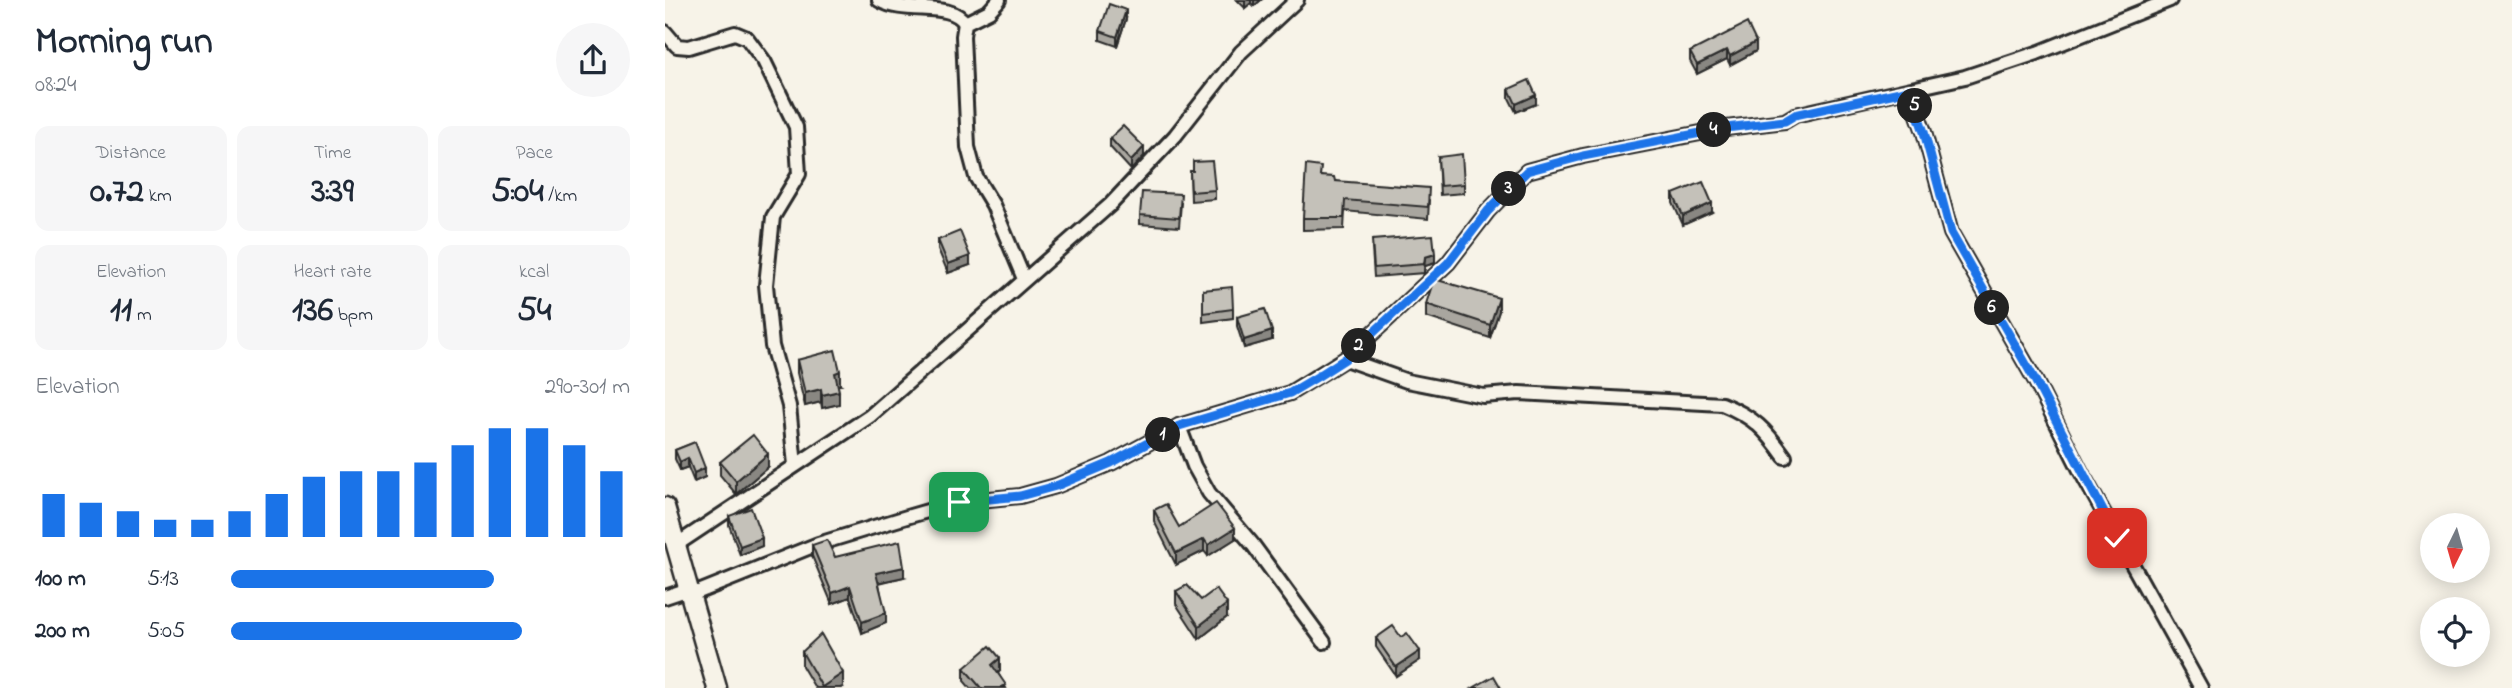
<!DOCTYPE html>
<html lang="en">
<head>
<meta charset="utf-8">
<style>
	:root { --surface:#fff; --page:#f6f6f7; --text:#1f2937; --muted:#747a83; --accent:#1a73e8 }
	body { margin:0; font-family:"Indie Flower",sans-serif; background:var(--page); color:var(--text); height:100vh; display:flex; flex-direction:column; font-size:26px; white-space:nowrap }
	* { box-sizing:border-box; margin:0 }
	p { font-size:23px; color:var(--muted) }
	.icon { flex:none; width:38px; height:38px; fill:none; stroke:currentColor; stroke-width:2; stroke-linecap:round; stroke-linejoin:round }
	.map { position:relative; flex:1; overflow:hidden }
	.details { display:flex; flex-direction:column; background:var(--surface); width:665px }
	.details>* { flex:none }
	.needle { width:46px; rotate:185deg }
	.buttons { position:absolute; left:1755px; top:513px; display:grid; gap:14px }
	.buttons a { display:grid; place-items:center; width:70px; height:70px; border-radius:50%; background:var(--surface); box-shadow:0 4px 18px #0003; font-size:35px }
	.pin { position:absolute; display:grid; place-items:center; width:60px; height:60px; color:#fff; margin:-30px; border-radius:14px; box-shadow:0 4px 10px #0006 }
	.km { position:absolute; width:35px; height:35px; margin:-18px; border-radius:50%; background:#222; color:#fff; font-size:19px; line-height:35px; text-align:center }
	.round { display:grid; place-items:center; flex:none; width:74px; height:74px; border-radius:37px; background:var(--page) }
	.summary { display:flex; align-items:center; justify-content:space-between; height:119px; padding:0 35px }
	h1 { font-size:38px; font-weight:800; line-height:52px }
	.metrics { display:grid; grid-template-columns:repeat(3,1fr); gap:10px; height:119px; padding:7px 35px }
	.metrics div { display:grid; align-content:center; border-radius:14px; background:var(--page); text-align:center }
	.metrics b { font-size:35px; font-weight:800 }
	.metrics small { font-size:19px; font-weight:400 }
	.metrics p { font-size:19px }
	.chart { height:196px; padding:14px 35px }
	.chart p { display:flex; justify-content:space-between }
	.chart svg { width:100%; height:126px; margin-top:7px; stroke:var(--accent); stroke-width:6 }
	ul { padding:0 35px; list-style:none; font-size:23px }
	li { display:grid; grid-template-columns:112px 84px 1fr; align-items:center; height:52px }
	li i { height:18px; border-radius:9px; background:var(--accent) }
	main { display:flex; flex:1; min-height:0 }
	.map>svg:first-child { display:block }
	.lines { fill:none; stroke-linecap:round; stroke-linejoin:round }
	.minor-casing { stroke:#2b2b2b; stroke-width:18 }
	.secondary-casing { stroke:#2b2b2b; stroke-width:23 }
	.minor { stroke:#f7f3e8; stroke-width:12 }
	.secondary { stroke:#f7f3e8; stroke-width:18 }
	.wall { fill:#a9a69f; stroke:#2b2b2b; stroke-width:2 }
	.shaded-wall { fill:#898782; stroke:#2b2b2b; stroke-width:2 }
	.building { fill:#c4c1b9; stroke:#2b2b2b; stroke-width:2 }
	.route-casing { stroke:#fff; stroke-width:14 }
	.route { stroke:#1a73e8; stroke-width:9 }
</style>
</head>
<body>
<main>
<section class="details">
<div class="summary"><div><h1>Morning run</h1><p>08:24</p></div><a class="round"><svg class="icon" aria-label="share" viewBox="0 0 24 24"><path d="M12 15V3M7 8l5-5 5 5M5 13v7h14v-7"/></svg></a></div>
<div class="metrics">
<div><p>Distance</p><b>0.72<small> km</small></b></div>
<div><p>Time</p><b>3:39</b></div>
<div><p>Pace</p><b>5:04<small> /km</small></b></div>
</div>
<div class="metrics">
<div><p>Elevation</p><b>11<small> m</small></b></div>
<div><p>Heart rate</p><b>136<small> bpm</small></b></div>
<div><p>kcal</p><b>54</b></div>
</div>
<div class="chart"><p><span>Elevation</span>290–301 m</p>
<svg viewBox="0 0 160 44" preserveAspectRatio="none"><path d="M5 44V29M15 44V32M25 44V35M35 44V38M45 44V38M55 44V35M65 44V29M75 44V23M85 44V21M95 44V21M105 44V18M115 44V12M125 44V6M135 44V6M145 44V12M155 44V21"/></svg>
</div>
<ul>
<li><b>100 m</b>5:13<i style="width:66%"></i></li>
<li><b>200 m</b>5:05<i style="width:73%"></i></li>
</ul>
</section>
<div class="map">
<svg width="1847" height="688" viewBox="0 0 1847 688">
	<rect width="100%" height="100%" fill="#f7f3e8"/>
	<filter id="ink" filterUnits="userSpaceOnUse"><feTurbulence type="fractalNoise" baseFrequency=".0143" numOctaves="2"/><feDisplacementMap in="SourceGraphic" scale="14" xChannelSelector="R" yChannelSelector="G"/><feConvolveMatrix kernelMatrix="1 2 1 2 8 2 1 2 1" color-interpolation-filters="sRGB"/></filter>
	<g filter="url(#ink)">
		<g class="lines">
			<g class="minor-casing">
				<g id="minor">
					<path d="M214,0C241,16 285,0 300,23"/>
					<path d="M334,0L324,11L300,23L298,36L303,147L311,177L328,205L359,279"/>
					<path d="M0,32L12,46L24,47L70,33L82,38L99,61L131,127L134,174L108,217L101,285L107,346L124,406L130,465"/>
					<path d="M1244,90L1259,132L1286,233L1370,380L1416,472L1536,688"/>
					<path d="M680,359L742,381L818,396L854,393L1057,404C1089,417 1101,430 1120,457"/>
					<path d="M514,426L529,466L544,493L588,545L659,642"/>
					<path d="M11,545L205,416L445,205L510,136L576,52L632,0"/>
					<path d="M26,595L153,544L245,516L294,502L355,496L391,486L446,463L514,426L625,393L680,359L783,263L823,211L862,171L918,156L1061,128L1120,121L1130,115L1300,77L1372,53L1505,0"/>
					<path d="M0,597L24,589"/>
				</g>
			</g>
			<g class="secondary-casing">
				<path id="secondary" d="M0,507L52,688"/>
			</g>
			<use href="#minor" class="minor"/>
			<use href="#secondary" class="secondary"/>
		</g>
		<g class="wall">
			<path d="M572,0H596L589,6L586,3L580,8Z"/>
			<path d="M461,19L452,46L435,40V31Z"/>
			<path d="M1091,51L1065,65L1062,59L1032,74L1025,61V52Z"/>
			<path d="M844,89L871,104L851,112L844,98Z"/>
			<path d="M445,138L479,156L466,170L445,147Z"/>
			<path d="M773,157L799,184V193L775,195Z"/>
			<path d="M528,162L550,190V199L526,201L525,171H528Z"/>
			<path d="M656,176L670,181L764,200L763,219L680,211L679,229L638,230V218Z"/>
			<path d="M1008,194L1047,212L1018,225L1008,203Z"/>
			<path d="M516,203L514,227L475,224V215Z"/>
			<path d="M273,240L305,265L283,273L273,249Z"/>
			<path d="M707,248L770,263L760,266L759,273L709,277Z"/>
			<path d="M538,290L568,309V318L538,322Z"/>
			<path d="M761,304L834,311L825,338L761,317Z"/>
			<path d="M572,317L607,340L579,348L572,326Z"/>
			<path d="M132,360L175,385H173L174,404L157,408L156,402L140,406L132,373Z"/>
			<path d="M30,442L40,477L29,482L23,467L15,470L10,459V450Z"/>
			<path d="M55,462L103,467L71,494L55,475Z"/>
			<path d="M489,510L514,527L570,539L543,556L539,551L511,565L489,521Z"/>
			<path d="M64,516L97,546L75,555L64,525Z"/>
			<path d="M147,545L170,557L239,577L214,583L221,623L197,633L185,597L167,604L147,556Z"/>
			<path d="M511,591L536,600L562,617L534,639L511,604Z"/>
			<path d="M736,637L755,660L731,676L711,647V638Z"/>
			<path d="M137,652L178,687L175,688H150L137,666Z"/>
			<path d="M299,668L335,671L333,673L341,688H305L299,681Z"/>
		</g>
		<g class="shaded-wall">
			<path d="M580,0H586V3L580,8Z"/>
			<path d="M589,0H596L589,6Z"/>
			<path d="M461,10V19L452,46V37Z"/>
			<path d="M1091,42V51L1065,65V56Z"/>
			<path d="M1062,50V59L1032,74V65Z"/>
			<path d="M871,95V104L851,112V104Z"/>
			<path d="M479,147V156L466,170V161Z"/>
			<path d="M1047,203V212L1018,225V216Z"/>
			<path d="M770,254V263L760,266L759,273L760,257Z"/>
			<path d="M305,256V265L283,273V264Z"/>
			<path d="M834,298V311L825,338V325Z"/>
			<path d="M607,331V340L579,348V340Z"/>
			<path d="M175,371V385L170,386V373Z"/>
			<path d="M156,389V402L140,406V393Z"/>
			<path d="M174,391V404L157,408V395Z"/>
			<path d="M103,454V467L71,494V481Z"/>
			<path d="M23,458V467L15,470V462Z"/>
			<path d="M40,468V477L29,482V473Z"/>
			<path d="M570,528V539L543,556V545Z"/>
			<path d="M97,538V546L75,555V546Z"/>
			<path d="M539,539V551L511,565V553Z"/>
			<path d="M239,567V577L211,583V573Z"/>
			<path d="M185,586V597L167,604V593Z"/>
			<path d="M562,604V617L534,639V626Z"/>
			<path d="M221,613V623L197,633V622Z"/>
			<path d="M755,651V660L731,676V667Z"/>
			<path d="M335,658V671L327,678V665Z"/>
			<path d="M178,673V687L175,688H157V687Z"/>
		</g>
		<g class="building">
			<path d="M444,4L461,10L452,37L435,31Z"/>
			<path d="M1082,23L1091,42L1065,56L1062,50L1032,65L1025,52Z"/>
			<path d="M864,80L871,95L851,104L844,89Z"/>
			<path d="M458,126L479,147L466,161L445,138Z"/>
			<path d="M797,154L799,184L775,186L773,157Z"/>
			<path d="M547,161L550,190L526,192L525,171H528V162Z"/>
			<path d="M641,165L656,167L655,176L669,177L670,181L764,188L763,207L680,200L679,218H638Z"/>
			<path d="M1038,182L1047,203L1018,216L1008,194Z"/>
			<path d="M477,192L516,194L514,218L475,215Z"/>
			<path d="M295,231L305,256L283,264L273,240Z"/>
			<path d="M768,235L770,254L760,257L759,264L709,268L707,240Z"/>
			<path d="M769,279L834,298L825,325L761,304Z"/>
			<path d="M567,287L568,309L538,313V290Z"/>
			<path d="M600,309L607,331L579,340L572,317Z"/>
			<path d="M170,350L175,371L170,373L174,391L157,395L156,389L140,393L132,360Z"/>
			<path d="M88,435L103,454L71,481L55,462Z"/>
			<path d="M30,442L40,468L29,473L23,458L15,462L10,450Z"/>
			<path d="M551,503L570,528L543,545L539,539L511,553L489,510L501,504L514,527Z"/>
			<path d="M86,508L97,538L75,546L64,516Z"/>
			<path d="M162,540L170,557L235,541L239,567L211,573L221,613L197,622L185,586L167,593L147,545Z"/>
			<path d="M522,585L536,600L551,589L562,604L534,626L511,591Z"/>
			<path d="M728,626L736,637L742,633L755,651L731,667L711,638Z"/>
			<path d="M156,634L178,673L157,687L137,652Z"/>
			<path d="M325,646L335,658L327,665L341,685L335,688H316L299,668Z"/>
			<path d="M829,676L836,688H808Z"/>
		</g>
	</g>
	<g class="lines" filter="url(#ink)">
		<g class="route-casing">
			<path id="route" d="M294,502L355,496L391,486L446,463L514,426L625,393L652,377L680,359L783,263L823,211L862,171L918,156L1061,128L1120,121L1130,115L1244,90L1259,132L1286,233L1370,380L1452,538"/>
		</g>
		<use href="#route" class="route"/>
	</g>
</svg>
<div class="buttons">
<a><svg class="needle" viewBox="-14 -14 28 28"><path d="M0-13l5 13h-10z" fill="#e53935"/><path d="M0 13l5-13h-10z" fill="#747a83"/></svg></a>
<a><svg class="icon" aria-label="locate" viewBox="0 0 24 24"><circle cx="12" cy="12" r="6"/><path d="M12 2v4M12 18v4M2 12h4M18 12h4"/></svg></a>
</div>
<div class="pin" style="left:294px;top:502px;background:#1e9e55"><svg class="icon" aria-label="arrive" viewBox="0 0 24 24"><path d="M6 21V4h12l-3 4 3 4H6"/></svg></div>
<div class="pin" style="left:1452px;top:538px;background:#d93025"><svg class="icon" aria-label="check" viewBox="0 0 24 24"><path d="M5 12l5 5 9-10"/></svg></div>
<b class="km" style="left:498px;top:435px">1</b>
<b class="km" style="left:694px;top:346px">2</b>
<b class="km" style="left:844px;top:189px">3</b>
<b class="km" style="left:1049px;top:130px">4</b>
<b class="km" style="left:1250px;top:106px">5</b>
<b class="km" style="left:1327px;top:308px">6</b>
</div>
</main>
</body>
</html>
